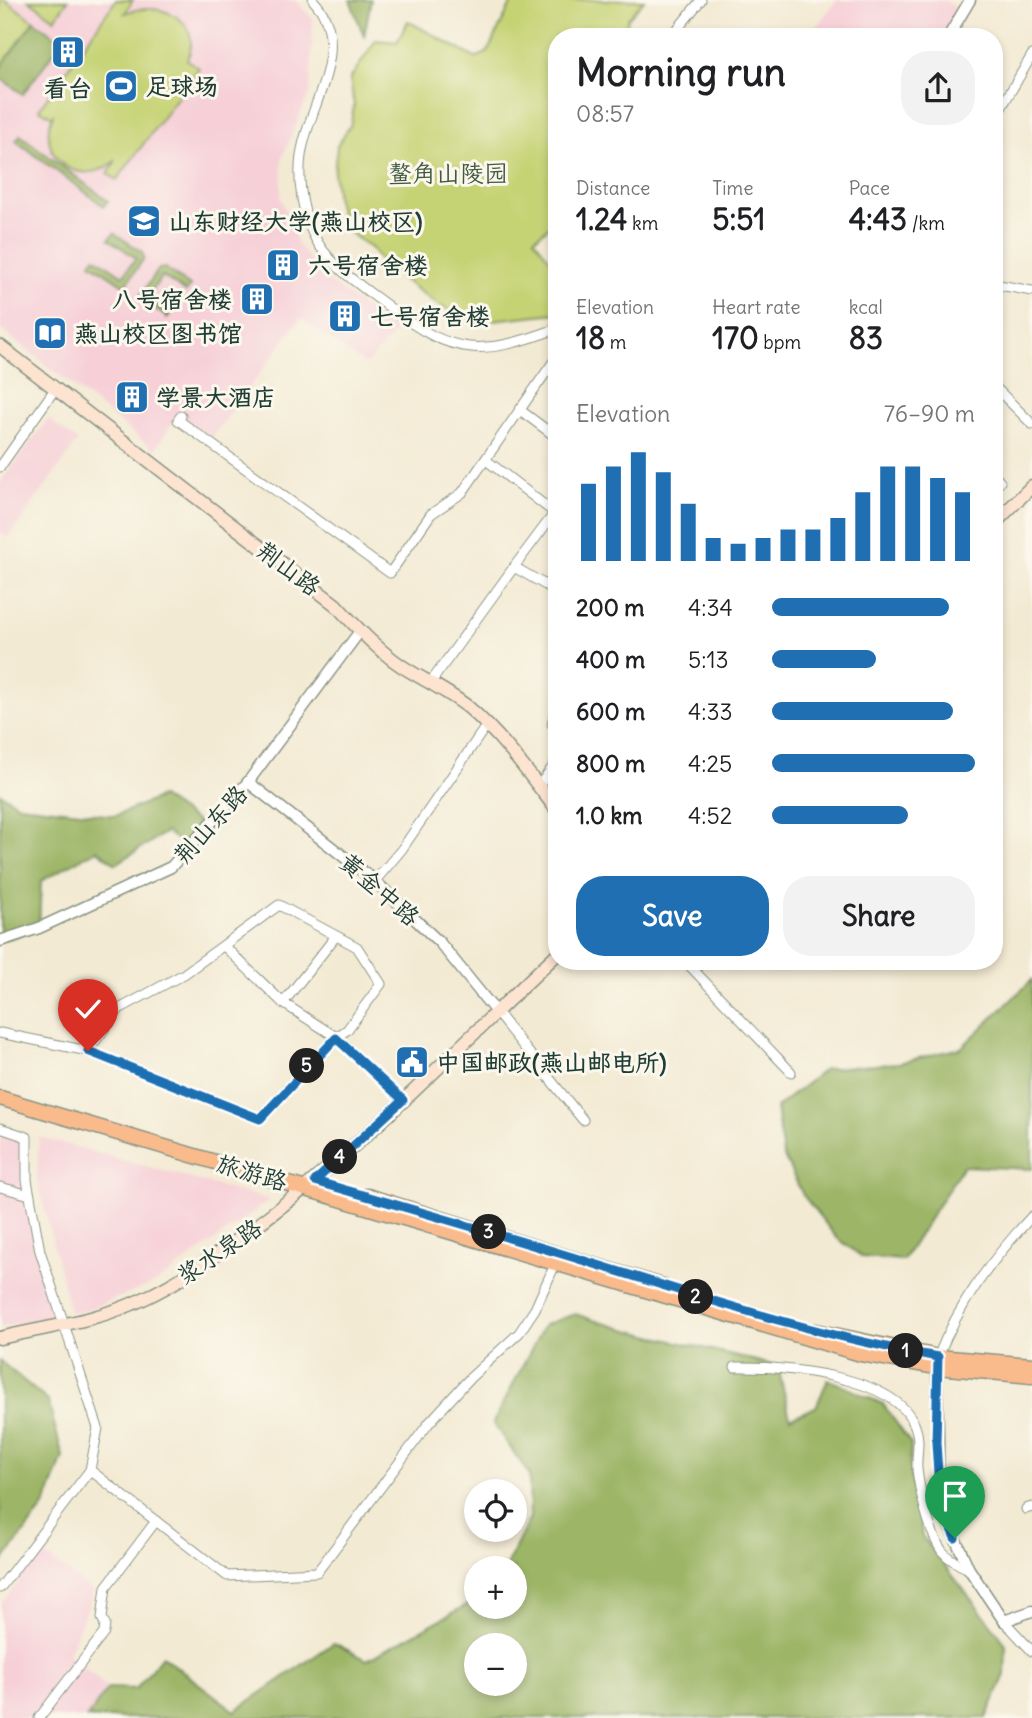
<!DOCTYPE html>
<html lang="en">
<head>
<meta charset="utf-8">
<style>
	:root { --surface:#fff; --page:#f2f2f2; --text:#202124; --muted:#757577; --accent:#1f6fb2 }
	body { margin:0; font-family:Delius,"LXGW WenKai TC",sans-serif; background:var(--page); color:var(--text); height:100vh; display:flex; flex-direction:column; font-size:26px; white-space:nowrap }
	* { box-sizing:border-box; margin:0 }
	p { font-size:23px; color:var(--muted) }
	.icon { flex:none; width:38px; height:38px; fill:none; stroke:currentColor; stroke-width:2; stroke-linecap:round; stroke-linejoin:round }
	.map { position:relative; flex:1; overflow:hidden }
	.side { position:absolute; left:548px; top:28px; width:455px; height:942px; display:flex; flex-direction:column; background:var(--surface); border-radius:28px; box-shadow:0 4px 10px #0003 }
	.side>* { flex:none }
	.controls { position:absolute; left:464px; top:1479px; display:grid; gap:14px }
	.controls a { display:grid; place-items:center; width:63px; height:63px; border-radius:50%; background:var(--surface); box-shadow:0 4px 10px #0003; font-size:35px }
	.pin { position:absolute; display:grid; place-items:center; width:60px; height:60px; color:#fff; margin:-72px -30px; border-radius:50% 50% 50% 0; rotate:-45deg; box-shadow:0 0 7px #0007 }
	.pin .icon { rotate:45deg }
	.km { position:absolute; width:35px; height:35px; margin:-18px; border-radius:50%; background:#222; color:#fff; font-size:19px; line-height:35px; text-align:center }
	.round { display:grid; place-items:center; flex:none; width:74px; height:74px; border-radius:28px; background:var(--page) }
	.summary { display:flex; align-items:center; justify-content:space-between; height:119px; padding:0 28px }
	h1 { font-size:38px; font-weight:700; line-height:52px }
	.figures { display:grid; grid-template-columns:repeat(3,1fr); gap:10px; height:119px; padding:7px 28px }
	.figures div { display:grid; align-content:center }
	.figures b { font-size:30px; font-weight:700 }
	.figures small { font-size:19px; font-weight:400 }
	.figures p { font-size:19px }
	.chart { height:196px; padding:14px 28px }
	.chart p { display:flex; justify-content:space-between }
	.chart svg { width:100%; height:126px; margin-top:7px; stroke:var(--accent); stroke-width:6 }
	.action { display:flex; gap:14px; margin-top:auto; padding:14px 28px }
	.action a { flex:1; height:80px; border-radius:28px; background:var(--accent); color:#fff; font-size:28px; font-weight:700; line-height:80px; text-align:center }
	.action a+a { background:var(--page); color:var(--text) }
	ul { padding:0 28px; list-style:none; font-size:23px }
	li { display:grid; grid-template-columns:112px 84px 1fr; align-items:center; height:52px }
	li i { height:18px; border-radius:9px; background:var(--accent) }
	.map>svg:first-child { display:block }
	.built { fill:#f6cfd7 }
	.green { fill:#c6d375; stroke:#728854; stroke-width:2 }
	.forest { fill:#9cb566; stroke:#5e794d; stroke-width:2; fill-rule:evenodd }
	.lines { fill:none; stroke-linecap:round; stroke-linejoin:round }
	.minor-casing { stroke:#899484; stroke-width:11 }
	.tertiary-casing { stroke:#899484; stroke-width:13 }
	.secondary-casing { stroke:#899484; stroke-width:15 }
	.primary-casing { stroke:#899484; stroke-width:17 }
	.minor { stroke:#fff; stroke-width:9 }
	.tertiary { stroke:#fff; stroke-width:10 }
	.secondary { stroke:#fde4d1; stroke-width:12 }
	.primary { stroke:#fabb8c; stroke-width:14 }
	.route-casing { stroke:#fff; stroke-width:14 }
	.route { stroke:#1f6fb2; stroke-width:9 }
	.labels { text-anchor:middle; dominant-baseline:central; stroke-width:6; stroke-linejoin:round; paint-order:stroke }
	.poi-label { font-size:24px; font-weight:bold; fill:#1f3d34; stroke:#fbf7ec; text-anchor:start }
	.park-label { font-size:24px; fill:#405b41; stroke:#fbf7ec }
	.street-label { font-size:24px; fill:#1f3d34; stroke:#fbf7ec }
</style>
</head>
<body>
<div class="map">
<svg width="1032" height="1718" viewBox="0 0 1032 1718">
	<rect width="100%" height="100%" fill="#fbf7ec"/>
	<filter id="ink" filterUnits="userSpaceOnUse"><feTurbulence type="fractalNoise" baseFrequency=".0143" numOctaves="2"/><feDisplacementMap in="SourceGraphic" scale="14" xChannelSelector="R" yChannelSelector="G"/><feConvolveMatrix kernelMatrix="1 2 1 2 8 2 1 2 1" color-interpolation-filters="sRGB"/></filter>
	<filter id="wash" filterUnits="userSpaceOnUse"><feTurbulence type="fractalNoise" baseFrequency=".00686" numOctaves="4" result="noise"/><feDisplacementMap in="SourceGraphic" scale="28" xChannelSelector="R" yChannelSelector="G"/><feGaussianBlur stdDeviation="1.57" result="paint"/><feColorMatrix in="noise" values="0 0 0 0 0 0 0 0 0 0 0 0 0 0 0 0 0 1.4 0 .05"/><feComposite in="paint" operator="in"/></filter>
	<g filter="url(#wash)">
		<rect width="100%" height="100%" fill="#f3ead3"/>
		<g class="built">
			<path d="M0,0H295L313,19L310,92L282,158L281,197L297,244L327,280L396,331L366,365L301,318L212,438L178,414L155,450L0,329Z"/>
			<path d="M837,0H944L956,8L940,37H816L811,33Z"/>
			<path d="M48,419L78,441L8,538L0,532V483Z"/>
			<path d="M0,1133L23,1140L22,1188L54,1320L0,1327Z"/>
			<path d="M39,1137L270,1200L156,1283L81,1312H70L37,1178Z"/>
			<path d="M41,1552L94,1592L68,1654L108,1688L87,1718H0V1605Z"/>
		</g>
		<g class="green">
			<path d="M0,0H5L34,21L0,68Z"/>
			<path d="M29,0H68L55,19Z"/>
			<path d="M116,0H133L125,13C159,0 205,19 187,60L199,68L117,180L108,174L116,160C81,192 34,157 53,115L51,116L39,109Z"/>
			<path d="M513,0H644L628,18L624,37H556V221L534,239L556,267V313L474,322L438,305L385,266L371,248L346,230L337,201L334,174L337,146L351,124L354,105L350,79L376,40L397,42L408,21L475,58L487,53Z"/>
		</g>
		<g class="forest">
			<path d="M350,0H371L364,36Z"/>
			<path d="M34,21L62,41L23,94L0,78V68Z"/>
			<path d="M20,135L108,201L104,206L16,141Z"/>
			<path d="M114,233L142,252L144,258L125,286L91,263L95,257L123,276L136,258L109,239Z"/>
			<path d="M165,268L190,286L186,292L162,276L147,298L170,315L167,318L140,296L159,269Z"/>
			<path d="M0,793L19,805L115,816L161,797L202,825L186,846L166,832L116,864L97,850L41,881L39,928L0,941Z"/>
			<path d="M1032,980V1169L963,1166L903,1260L862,1257L836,1237L803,1195L783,1155L776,1108L825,1069L898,1063L961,1048Z"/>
			<path d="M575,1314C641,1337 711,1347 778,1367L790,1418L816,1407L828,1379L883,1404L911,1444L910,1475L919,1506L922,1536L1006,1644L1005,1675L986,1718H87L108,1688L136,1689L162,1656L235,1711L334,1643L367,1660L476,1600V1606H514V1568H505L530,1518L529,1474L493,1423L544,1325ZM476,1645H514V1684H476Z"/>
			<path d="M0,1361L48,1401L63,1457L45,1505L0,1565Z"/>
		</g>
	</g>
	<g filter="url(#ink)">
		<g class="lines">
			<g class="minor-casing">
				<g id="minor">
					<path d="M313,0C352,41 315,97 304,141C296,170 300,207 313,234C328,266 363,287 389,307C454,357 482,356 556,329"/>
					<path d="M671,37L701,0"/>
					<path d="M994,120L1032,55"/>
					<path d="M994,165L999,168L994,176"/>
					<path d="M994,284L1032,291"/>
					<path d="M994,386L1032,424"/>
					<path d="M520,410L556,437"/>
					<path d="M181,416L178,420L390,573L431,514L462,493L556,358"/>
					<path d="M486,460L556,514"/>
					<path d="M0,467L55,389"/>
					<path d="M994,475L1000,482L994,488"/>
					<path d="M514,567L556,511"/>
					<path d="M431,682L514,567L556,591"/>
					<path d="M556,709L552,724L556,730"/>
					<path d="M539,786L556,762"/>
					<path d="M375,881L402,849L486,726"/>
					<path d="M224,946L283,1003"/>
					<path d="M685,961L791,1072"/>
					<path d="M496,1012L583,1120"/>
					<path d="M0,1033L88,1051L260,1119L336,1037L403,1100"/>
					<path d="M88,1051L119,1009L184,974L279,905L357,947L381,984L347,1030L336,1037L283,1003L336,936"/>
					<path d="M0,1128L27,1137V1180L40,1251L98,1428L90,1470L0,1588"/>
					<path d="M0,1187L30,1195"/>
					<path d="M938,1357C959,1303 993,1258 1032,1216"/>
					<path d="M735,1367C782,1366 896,1375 915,1426C921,1441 916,1454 917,1469C919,1489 930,1535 942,1551C949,1559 959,1565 969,1569"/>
					<path d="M90,1470L227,1576L317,1572L429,1423L470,1378L519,1333L535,1309L557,1260"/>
					<path d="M1026,1509L1032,1507"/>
					<path d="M1004,1621L1032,1651"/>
					<path d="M39,1718L104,1633L105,1624L102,1618L106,1587L156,1521"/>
				</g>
			</g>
			<g class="tertiary-casing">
				<g id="tertiary">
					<path d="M948,37L970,0"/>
					<path d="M248,782L375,881L440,943L496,1012"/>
					<path d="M0,941L39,928L171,867L248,782L360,631"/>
					<path d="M937,1363L939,1502L969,1569L1004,1621L1032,1611"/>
				</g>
			</g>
			<g class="secondary-casing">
				<g id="secondary">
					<path d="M0,346L336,605C358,629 384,657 413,673C432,684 450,693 468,707C502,736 529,774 556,809"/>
					<path d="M994,524L1032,486"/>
					<path d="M0,1338C50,1326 95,1322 143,1299C180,1282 212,1258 245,1234C358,1152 455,1050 556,955"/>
				</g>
			</g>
			<g class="primary-casing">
				<g id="primary">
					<path d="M0,1098L861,1354L937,1367L1032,1376"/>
					<path d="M367,1196L662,1286"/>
					<path d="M816,1331L938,1357L1032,1365"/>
				</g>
			</g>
			<use href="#minor" class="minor"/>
			<use href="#tertiary" class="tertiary"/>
			<use href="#secondary" class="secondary"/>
			<use href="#primary" class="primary"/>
		</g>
	</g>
	<g class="lines" filter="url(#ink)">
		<g class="route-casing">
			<path id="route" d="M88,1051L260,1119L336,1038L403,1100L315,1181C396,1205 478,1228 559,1253C687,1292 806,1334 938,1357L936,1443L940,1502L955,1538"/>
		</g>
		<use href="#route" class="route"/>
	</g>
	<defs>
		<g id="building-square" transform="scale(1.75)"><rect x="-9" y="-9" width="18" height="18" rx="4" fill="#1f6fb2" stroke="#fbf7ec"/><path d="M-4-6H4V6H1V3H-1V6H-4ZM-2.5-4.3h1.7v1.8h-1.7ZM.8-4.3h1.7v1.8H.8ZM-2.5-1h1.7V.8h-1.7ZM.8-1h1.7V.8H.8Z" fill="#fff"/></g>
		<g id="stadium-square" transform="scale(1.75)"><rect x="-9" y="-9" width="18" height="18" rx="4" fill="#1f6fb2" stroke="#fbf7ec"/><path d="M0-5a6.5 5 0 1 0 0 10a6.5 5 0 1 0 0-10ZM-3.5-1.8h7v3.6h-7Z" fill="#fff"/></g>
		<g id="university-square" transform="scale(1.75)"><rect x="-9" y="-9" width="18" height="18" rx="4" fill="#1f6fb2" stroke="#fbf7ec"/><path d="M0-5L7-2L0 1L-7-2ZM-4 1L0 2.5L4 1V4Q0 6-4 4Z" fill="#fff"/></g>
		<g id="library-square" transform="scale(1.75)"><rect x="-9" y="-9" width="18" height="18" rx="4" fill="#1f6fb2" stroke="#fbf7ec"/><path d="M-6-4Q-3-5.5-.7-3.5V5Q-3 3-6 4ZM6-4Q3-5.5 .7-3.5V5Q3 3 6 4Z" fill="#fff"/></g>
		<g id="civic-square" transform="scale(1.75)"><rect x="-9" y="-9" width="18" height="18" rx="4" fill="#1f6fb2" stroke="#fbf7ec"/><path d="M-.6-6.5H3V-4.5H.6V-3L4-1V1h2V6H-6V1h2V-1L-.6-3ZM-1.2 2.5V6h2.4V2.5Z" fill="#fff"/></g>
	</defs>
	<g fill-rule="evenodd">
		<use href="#building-square" x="68" y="52"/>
		<use href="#stadium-square" x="121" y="86"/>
		<use href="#university-square" x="144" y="221"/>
		<use href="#building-square" x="283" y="265"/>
		<use href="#building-square" x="257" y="299"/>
		<use href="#building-square" x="345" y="316"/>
		<use href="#library-square" x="50" y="333"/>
		<use href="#building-square" x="132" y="397"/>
		<use href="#civic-square" x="412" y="1062"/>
	</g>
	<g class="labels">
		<g class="poi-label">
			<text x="146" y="86">足球场</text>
			<text x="68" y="88" text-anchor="middle">看台</text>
			<text x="168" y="221">山东财经大学(燕山校区)</text>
			<text x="308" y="265">六号宿舍楼</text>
			<text x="232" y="299" text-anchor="end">八号宿舍楼</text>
			<text x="370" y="316">七号宿舍楼</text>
			<text x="74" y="333">燕山校区图书馆</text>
			<text x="156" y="397">学景大酒店</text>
			<text x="436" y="1062">中国邮政(燕山邮电所)</text>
		</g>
		<g class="park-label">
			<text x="448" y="173">鳌角山陵园</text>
		</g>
		<g class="street-label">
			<text transform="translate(289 568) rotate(37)">荆山路</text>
			<text transform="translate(210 824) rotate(-48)">荆山东路</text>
			<text transform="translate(380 889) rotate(41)">黄金中路</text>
			<text transform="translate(252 1172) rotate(16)">旅游路</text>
			<text transform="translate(219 1251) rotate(-34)">浆水泉路</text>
		</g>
	</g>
</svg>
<div class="controls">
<a><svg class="icon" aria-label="locate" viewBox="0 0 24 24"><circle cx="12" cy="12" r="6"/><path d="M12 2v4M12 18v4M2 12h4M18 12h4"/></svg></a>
<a>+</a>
<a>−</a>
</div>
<div class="pin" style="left:955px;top:1538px;background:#1e9e55"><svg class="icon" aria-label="arrive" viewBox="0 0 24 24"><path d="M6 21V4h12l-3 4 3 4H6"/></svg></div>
<div class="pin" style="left:88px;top:1051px;background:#d93025"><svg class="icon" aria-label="check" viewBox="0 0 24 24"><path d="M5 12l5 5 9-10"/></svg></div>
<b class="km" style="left:906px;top:1351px">1</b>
<b class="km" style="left:696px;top:1297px">2</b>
<b class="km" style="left:489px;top:1232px">3</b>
<b class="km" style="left:340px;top:1157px">4</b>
<b class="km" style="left:307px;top:1066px">5</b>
<section class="side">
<div class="summary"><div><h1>Morning run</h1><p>08:57</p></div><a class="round"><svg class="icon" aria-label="share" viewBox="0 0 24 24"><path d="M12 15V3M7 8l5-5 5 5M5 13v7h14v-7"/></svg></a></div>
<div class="figures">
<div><p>Distance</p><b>1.24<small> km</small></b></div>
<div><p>Time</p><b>5:51</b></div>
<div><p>Pace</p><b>4:43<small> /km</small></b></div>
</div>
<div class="figures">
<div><p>Elevation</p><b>18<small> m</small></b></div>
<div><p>Heart rate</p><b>170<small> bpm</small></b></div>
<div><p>kcal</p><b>83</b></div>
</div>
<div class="chart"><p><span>Elevation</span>76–90 m</p>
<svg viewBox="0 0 160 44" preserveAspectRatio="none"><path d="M5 44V17M15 44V11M25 44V6M35 44V13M45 44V24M55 44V36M65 44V38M75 44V36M85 44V33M95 44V33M105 44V29M115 44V20M125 44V11M135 44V11M145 44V15M155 44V20"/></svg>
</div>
<ul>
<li><b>200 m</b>4:34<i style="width:87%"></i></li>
<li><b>400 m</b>5:13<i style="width:51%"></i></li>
<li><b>600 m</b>4:33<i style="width:89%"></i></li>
<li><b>800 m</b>4:25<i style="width:100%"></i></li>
<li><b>1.0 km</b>4:52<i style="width:67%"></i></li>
</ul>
<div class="action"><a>Save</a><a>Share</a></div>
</section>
</div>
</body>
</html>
